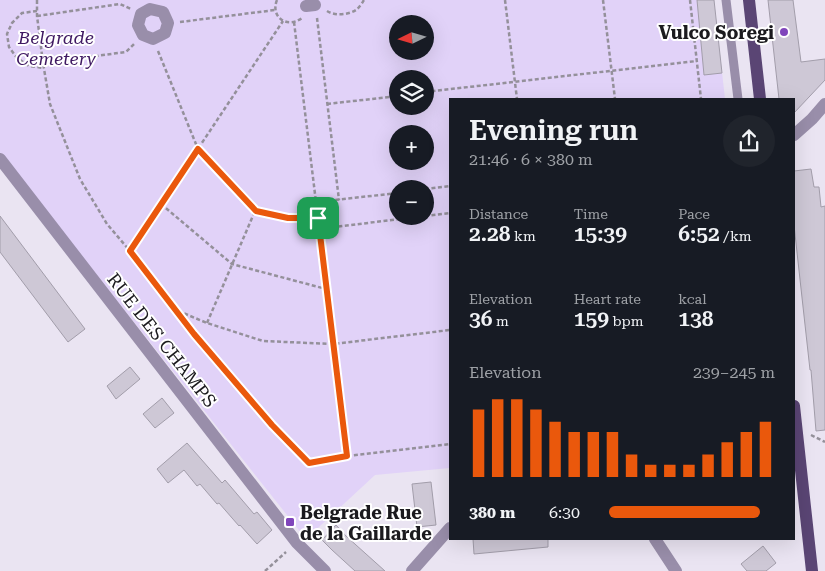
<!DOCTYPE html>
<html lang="en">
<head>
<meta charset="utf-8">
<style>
	:root { --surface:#171b24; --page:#20242c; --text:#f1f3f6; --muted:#9ea1a6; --accent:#ea580c }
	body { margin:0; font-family:"Roboto Serif",serif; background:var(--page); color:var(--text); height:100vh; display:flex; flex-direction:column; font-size:19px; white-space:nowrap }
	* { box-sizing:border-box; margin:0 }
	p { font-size:16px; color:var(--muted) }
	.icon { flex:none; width:28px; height:28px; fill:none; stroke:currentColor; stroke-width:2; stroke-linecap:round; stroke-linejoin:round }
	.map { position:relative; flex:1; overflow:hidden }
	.details { position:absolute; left:449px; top:98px; width:346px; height:442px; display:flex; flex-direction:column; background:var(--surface); border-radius:0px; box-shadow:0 5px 20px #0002 }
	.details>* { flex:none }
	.needle { width:32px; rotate:265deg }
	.fabs { position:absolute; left:389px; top:15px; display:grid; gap:10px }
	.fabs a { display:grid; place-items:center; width:45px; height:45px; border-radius:50%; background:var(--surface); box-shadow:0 5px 20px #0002; font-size:25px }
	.pin { position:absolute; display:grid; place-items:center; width:42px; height:42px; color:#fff; margin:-21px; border-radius:10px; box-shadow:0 2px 8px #0006 }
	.round { display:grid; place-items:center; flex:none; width:52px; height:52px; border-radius:26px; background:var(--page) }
	.summary { display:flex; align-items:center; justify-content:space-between; height:85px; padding:0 20px }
	h1 { font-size:28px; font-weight:600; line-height:38px }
	.metrics { display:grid; grid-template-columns:repeat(3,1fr); gap:8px; height:85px; padding:5px 20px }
	.metrics div { display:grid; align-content:center }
	.metrics b { font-size:21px; font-weight:600 }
	.metrics small { font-size:14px; font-weight:400 }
	.metrics p { font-size:14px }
	.chart { height:140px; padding:10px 20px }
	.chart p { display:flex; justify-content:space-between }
	.chart svg { width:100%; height:90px; margin-top:5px; stroke:var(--accent); stroke-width:6 }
	ul { padding:0 20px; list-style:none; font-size:16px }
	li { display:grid; grid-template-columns:80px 60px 1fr; align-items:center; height:38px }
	li i { height:12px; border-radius:6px; background:var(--accent) }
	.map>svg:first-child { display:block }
	.green { fill:#e1d2f8; fill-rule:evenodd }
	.building { fill:#cec8d6; stroke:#a29daa }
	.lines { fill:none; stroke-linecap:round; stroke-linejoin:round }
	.path { stroke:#94909a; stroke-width:2.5; stroke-dasharray:4 2.5; stroke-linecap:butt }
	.lane { stroke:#998eaa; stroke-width:9 }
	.street { stroke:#998eaa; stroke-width:12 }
	.primary { stroke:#5a4574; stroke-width:12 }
	.route-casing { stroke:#fff; stroke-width:10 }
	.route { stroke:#ea580c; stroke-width:6 }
	.poi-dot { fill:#8045bb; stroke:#fff; stroke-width:2 }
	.labels { text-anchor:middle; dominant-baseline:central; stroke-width:4; stroke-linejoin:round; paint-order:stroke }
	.poi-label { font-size:18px; font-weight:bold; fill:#1b1a1e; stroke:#fff; text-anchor:end }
	.park-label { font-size:18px; font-style:italic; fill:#3f1962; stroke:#fff }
	.street-label { font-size:18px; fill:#1b1a1e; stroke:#fff }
</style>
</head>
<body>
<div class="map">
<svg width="825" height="571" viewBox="0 0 825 571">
	<rect width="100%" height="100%" fill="#eae4f2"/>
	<path class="green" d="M0,0H714L725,99H450V468L375,475L306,539L0,153ZM398,24H425V51H398ZM398,79H425V106H398ZM398,134H425V161H398ZM398,189H425V216H398Z"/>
	<g class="building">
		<path d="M697,0H714L722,73L704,75Z"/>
		<path d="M768,0H793L801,62L825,59V80L794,113V99H779Z"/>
		<path d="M811,169L814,187H819L821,207L825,206V430L816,431L811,370H810L794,225V171Z"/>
		<path d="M0,216L85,329L68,342L0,252Z"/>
		<path d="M130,367L140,379L116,399L107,386Z"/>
		<path d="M162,398L174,413L155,428L143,414Z"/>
		<path d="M187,443L222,483L225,480L254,514L257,512L272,530L257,544L240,525L239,526L219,503L217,504L200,484L197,486L184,470L168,483L157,469Z"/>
		<path d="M431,482L436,525L417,527L412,484Z"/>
		<path d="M336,525L346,536L385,571H355L332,550L322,540Z"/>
		<path d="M473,539H548V547L474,554Z"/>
		<path d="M763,546L776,563L766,571H747L741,564Z"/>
	</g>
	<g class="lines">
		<g class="path">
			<path d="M37,0V16L43,63L50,104L80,179L107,224L130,251L176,310L207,323L263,341L333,344L450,330"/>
			<path d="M277,0C270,17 287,29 302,18"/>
			<path d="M505,0L517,99"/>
			<path d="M603,0L615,99"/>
			<path d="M690,0L701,99"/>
			<path d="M37,11L22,13L12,23L7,34L9,47L17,58L29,66L44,68"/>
			<path d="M327,11C335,16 348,15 356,10C359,8 362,3 364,0"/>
			<path d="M37,16L120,4L131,9"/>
			<path d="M317,18L339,200"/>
			<path d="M180,22L275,10"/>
			<path d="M294,22L347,456"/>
			<path d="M158,51L198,149L255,211L288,218H318"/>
			<path d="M43,63L126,52L135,43"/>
			<path d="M425,92L697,61"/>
			<path d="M327,104L398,96"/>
			<path d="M425,189L450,186"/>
			<path d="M316,202L398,193"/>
			<path d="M161,204L232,264L326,289"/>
			<path d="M425,216L450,213"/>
			<path d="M319,229L424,216"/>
			<path d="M130,251L283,21"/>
			<path d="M177,311C218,364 262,415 309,463L347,456L450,444"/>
			<path d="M207,323L255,211"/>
			<path d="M811,435L825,442"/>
			<path d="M265,571L286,552"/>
		</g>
		<path class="lane" d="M726,0L738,99"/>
		<g class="street">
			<path d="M306,6L315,5"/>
			<path d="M150,9L163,12L168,23L165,33L153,39L143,35L138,25L141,14Z"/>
			<path d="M794,135L812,119L825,104"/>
			<path d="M0,159L297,543L325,571"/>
			<path d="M655,539L676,571"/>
			<path d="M412,571L450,528"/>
		</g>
		<g class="primary">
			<path d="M749,0L760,99"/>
			<path d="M794,406L812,571"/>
		</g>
	</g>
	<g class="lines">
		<g class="route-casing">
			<path id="route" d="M198,149L256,211L288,218H318L347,456L309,463L272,425L194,334L130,251Z"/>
		</g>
		<use href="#route" class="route"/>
	</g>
	<g class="poi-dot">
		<circle cx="784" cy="32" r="5"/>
		<rect x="285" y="517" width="10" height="10" rx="2.5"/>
	</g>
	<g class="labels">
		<g class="poi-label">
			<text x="774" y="32">Vulco Soregi</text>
			<text x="300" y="512" text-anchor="start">Belgrade Rue<tspan x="300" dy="21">de la Gaillarde</tspan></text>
		</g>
		<g class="park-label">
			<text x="56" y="37">Belgrade<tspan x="56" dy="21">Cemetery</tspan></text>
		</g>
		<g class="street-label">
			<text transform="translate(162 340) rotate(52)">RUE DES CHAMPS</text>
		</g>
	</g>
</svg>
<div class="fabs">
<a><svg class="needle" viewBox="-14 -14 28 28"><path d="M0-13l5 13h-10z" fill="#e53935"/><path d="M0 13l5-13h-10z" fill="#9ea1a6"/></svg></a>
<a><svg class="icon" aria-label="layers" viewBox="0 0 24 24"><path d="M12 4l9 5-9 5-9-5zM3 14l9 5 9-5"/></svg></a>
<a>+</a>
<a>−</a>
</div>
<div class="pin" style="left:318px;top:218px;background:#1e9e55"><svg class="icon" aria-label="arrive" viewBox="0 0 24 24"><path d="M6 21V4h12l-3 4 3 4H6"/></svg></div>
<section class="details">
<div class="summary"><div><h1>Evening run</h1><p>21:46 · 6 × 380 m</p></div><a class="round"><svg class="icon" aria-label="share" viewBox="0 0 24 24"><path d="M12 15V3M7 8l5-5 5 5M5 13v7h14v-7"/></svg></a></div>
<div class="metrics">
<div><p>Distance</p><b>2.28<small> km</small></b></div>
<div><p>Time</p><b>15:39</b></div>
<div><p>Pace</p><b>6:52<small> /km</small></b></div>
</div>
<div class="metrics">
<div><p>Elevation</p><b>36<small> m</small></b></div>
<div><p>Heart rate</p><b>159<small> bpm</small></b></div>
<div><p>kcal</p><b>138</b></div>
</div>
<div class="chart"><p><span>Elevation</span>239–245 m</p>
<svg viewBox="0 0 160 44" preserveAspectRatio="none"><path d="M5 44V11M15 44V6M25 44V6M35 44V11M45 44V17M55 44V22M65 44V22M75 44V22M85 44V33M95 44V38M105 44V38M115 44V38M125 44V33M135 44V27M145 44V22M155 44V17"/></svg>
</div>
<ul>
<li><b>380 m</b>6:30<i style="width:91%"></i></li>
</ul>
</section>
</div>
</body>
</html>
